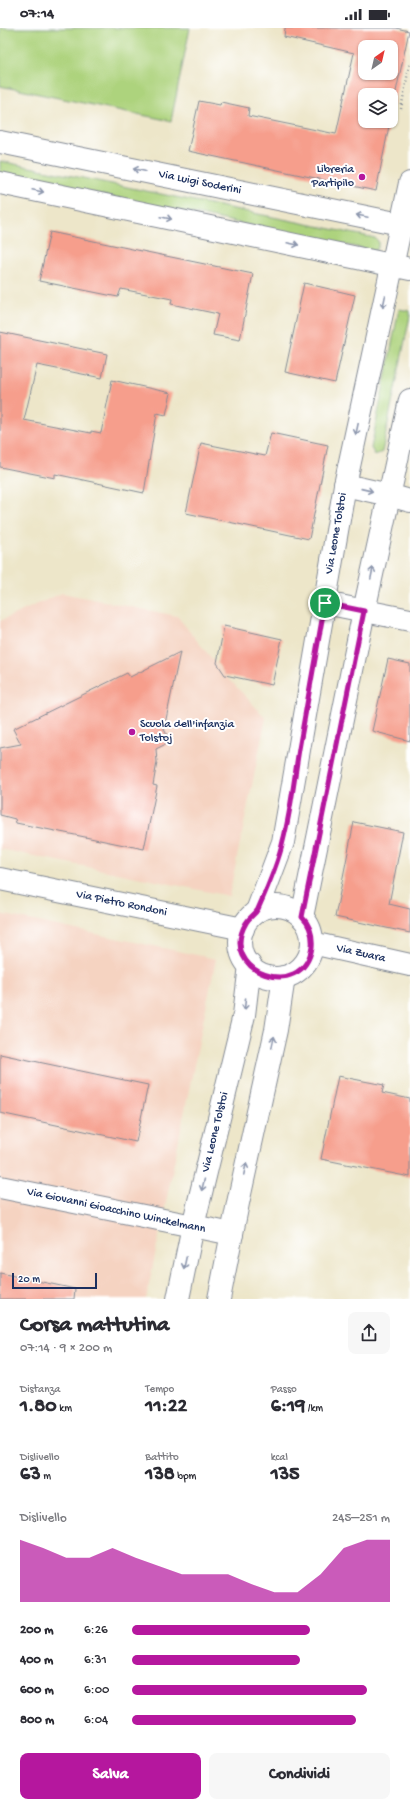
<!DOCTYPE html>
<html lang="it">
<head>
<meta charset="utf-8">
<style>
	:root { --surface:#fff; --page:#f7f7f7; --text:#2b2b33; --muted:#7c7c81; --accent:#b5179e }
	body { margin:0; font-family:"Gochi Hand",sans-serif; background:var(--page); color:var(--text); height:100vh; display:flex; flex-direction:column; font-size:15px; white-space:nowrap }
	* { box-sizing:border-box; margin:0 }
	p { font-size:13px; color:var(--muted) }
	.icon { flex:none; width:22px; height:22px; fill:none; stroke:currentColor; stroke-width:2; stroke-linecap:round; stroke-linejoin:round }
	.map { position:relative; height:1271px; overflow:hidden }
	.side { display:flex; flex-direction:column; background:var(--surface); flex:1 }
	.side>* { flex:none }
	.needle { width:26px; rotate:34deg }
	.controls { position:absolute; left:358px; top:12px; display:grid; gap:8px }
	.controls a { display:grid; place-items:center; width:40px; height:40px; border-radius:8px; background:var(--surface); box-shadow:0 1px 3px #0004; font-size:20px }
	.scale { position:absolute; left:12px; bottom:10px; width:85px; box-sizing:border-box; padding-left:4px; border:2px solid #1b2f5e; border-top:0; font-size:11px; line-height:14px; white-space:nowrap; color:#1b2f5e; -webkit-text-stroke:3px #fff; paint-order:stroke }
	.pin { position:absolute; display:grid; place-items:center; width:34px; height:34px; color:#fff; margin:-17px; border:2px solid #fff; border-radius:50%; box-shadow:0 1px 4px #0007 }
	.round { display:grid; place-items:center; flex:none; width:42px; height:42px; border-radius:8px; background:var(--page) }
	.headline { display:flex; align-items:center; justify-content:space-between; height:68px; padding:0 20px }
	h1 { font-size:22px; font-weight:700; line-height:30px }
	.stats { display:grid; grid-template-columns:repeat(3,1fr); gap:6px; height:68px; padding:4px 20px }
	.stats div { display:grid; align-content:center }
	.stats b { font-size:20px; font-weight:700 }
	.stats small { font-size:11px; font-weight:400 }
	.stats p { font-size:11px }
	.chart { height:112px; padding:8px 20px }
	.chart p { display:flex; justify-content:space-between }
	.chart svg { width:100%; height:72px; margin-top:4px; fill:var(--accent); opacity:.7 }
	.button { display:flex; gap:8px; margin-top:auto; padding:8px 20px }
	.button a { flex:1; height:46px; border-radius:8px; background:var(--accent); color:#fff; font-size:16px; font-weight:700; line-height:46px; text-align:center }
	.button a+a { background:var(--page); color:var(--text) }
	ul { padding:0 20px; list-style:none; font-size:13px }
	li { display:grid; grid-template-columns:64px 48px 1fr; align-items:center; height:30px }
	li i { height:10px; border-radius:5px; background:var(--accent) }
	.status { display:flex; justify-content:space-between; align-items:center; height:28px; padding:0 20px; background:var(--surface); direction:ltr }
	.status svg { height:11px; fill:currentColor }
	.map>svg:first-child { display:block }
	.built { fill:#f5d3c1 }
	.grass { fill:#add37d; stroke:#64816e }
	.building { fill:#f69e8c; fill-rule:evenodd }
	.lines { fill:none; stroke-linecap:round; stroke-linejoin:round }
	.minor-casing { stroke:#848a94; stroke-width:24 }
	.tertiary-casing { stroke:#848a94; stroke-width:24 }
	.path { stroke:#848a94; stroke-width:2.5; stroke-dasharray:1 3; stroke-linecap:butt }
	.minor { stroke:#fff; stroke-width:22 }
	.tertiary { stroke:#fff; stroke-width:22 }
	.oneway { stroke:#8d97ae }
	.route-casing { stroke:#fff; stroke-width:8 }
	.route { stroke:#b5179e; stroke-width:5 }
	.poi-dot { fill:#b5179e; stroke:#fff; stroke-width:1.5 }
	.labels { text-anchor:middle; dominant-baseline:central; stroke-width:4; stroke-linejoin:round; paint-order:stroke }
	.poi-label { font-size:12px; fill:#1b2f5e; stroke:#fff; text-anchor:end }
	.street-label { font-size:12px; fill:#1b2f5e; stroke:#fff }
</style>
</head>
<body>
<div class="status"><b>07:14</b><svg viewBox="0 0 49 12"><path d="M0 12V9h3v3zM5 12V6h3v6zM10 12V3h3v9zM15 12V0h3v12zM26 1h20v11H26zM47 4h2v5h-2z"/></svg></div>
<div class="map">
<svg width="410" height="1271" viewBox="0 0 410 1271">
	<rect width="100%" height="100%" fill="#fff"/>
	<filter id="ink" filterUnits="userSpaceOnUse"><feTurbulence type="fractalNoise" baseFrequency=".025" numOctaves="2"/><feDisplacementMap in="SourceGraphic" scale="8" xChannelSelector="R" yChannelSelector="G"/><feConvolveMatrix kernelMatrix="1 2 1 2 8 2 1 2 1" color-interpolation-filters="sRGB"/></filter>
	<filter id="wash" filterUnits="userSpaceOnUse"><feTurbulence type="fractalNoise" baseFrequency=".012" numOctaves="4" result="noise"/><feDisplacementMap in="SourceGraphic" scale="16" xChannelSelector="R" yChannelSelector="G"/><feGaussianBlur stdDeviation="0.9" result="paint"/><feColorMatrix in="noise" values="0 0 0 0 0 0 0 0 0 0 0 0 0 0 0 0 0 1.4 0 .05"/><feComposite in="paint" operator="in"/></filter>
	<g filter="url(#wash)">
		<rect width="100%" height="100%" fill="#ede6c9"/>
		<g class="built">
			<path d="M62,565L177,588L225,647L266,690L229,868L0,821V593Z"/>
			<path d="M0,886L216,931L146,1271H0Z"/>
		</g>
		<g class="grass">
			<path d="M0,0H190L171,93L0,58Z"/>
			<path d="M0,133L375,210L378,213V219L375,223L0,146Z"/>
			<path d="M399,281L410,283V288L382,424L375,427L371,420Z"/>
		</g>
		<g id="blocks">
			<g class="building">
				<path d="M285,0H396L409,3L391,87V67H365V93H390L376,163L188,123L199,73L220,77L221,74L249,80L248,88L336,106L354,25L284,9ZM365,19H391V45H365Z"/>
				<path d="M50,204L253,246L240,312L213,307L218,286L171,276L172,271L121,261L118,269L39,253Z"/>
				<path d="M304,255L355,267L335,355L285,344Z"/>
				<path d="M0,304L107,326L102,350L37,337L24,392L91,405V403L101,405L112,352L171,365L166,387L157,385L144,465L55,446V450L0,439Z"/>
				<path d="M271,405L328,417L309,511L186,485L201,415L265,428Z"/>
				<path d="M224,598L282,611L272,657L225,647L217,635Z"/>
				<path d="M180,624L164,701L170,714L156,721L157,734L153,757L157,758L144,821L16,795L15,791L0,787V720L21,716L13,701L127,645L130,649Z"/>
				<path d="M388,631L410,636V713L372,703Z"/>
				<path d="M354,794L403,804L389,876L410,881V905L335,889Z"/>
				<path d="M0,1026L148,1057L136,1114L0,1085Z"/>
				<path d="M338,1048L384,1057L382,1065L410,1071V1149L321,1131Z"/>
				<path d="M0,1245L75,1261L74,1271H0Z"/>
			</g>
		</g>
	</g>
	<g filter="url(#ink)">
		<use href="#blocks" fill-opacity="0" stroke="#848a94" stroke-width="1"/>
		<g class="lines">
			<g class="minor-casing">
				<g id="minor">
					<path d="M389,467L410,473"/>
					<path d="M325,575L410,592"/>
					<path id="s1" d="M0,851L243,901"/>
					<path id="s2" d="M312,915L410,937"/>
					<path d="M0,1159L193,1198"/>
				</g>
			</g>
			<g class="tertiary-casing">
				<g id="tertiary">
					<path id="s3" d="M0,114L410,198"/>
					<path d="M0,155L410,241"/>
					<path d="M345,457L389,467"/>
					<circle cx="276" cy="914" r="36"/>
					<path id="s4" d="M257,883L283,814L345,457L410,155"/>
					<path d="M302,889L364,583L410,372"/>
					<path d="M193,1198L232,1206"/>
					<path id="s5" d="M178,1271L193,1198L244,987L250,937"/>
					<path d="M219,1271L238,1175L276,1002L284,949"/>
				</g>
			</g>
			<path class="path" d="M401,81L410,34"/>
			<use href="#minor" class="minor"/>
			<use href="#tertiary" class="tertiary"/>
		</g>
		<defs><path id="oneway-shaft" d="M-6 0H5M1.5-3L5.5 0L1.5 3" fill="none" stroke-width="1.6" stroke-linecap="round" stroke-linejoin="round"/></defs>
		<g class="oneway">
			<use href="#oneway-shaft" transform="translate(139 142) rotate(-168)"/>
			<use href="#oneway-shaft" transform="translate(38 163) rotate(12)"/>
			<use href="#oneway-shaft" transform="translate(362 188) rotate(-168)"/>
			<use href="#oneway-shaft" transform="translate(166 190) rotate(12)"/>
			<use href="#oneway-shaft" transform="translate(293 216) rotate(12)"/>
			<use href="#oneway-shaft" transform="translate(384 274) rotate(102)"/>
			<use href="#oneway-shaft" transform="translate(357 401) rotate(102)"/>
			<use href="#oneway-shaft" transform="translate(367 462) rotate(13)"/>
			<use href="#oneway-shaft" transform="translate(372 545) rotate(-78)"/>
			<use href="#oneway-shaft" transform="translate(245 976) rotate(96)"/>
			<use href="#oneway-shaft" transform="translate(273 1014) rotate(-78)"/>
			<use href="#oneway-shaft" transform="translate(245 1141) rotate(-78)"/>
			<use href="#oneway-shaft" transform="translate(203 1157) rotate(104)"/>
			<use href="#oneway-shaft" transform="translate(185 1235) rotate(102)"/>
		</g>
	</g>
	<g class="lines" filter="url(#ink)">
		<g class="route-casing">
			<path id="route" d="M325,575L364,583L302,889C310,897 313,908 312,919C303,975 217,944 246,895C249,889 255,887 258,881C266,863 279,832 283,813C291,783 294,752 299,721C308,673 316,624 325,575Z"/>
		</g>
		<use href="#route" class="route"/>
	</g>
	<g class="poi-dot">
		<circle cx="362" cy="149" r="4"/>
		<circle cx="132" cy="704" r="4"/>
	</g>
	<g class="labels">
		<g class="poi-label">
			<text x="354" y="142">Libreria<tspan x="354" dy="14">Partipilo</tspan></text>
			<text x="140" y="697" text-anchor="start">Scuola dell'infanzia<tspan x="140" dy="14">Tolstoj</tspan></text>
		</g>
		<g class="street-label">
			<text stroke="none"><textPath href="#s3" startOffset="204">Via Luigi Soderini</textPath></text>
			<text stroke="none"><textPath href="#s4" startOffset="387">Via Leone Tolstoi</textPath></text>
			<text stroke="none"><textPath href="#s1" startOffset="124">Via Pietro Rondoni</textPath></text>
			<text stroke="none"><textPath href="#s2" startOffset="50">Via Zuara</textPath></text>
			<text stroke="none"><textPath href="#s5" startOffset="171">Via Leone Tolstoi</textPath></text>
			<text transform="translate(116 1183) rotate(12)">Via Giovanni Gioacchino Winckelmann</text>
		</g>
	</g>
</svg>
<div class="controls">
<a><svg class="needle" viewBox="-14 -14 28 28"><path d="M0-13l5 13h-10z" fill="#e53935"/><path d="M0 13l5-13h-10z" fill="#7c7c81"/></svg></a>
<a><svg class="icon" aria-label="layers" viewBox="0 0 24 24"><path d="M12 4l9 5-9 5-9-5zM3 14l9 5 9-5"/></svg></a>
</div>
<div class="scale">20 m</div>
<div class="pin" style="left:325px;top:575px;background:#1e9e55"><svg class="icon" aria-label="arrive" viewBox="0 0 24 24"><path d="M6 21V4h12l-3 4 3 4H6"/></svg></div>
</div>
<section class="side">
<div class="headline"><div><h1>Corsa mattutina</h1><p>07:14 · 9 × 200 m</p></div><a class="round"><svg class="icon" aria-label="share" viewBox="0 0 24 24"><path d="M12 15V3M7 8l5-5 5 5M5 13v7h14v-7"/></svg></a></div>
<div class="stats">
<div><p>Distanza</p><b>1.80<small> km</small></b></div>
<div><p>Tempo</p><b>11:22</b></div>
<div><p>Passo</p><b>6:19<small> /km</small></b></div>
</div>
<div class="stats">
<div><p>Dislivello</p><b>63<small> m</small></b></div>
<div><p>Battito</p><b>138<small> bpm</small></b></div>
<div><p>kcal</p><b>135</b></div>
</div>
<div class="chart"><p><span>Dislivello</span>245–251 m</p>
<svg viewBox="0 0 160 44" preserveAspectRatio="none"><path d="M0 44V6L10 11L20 17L30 17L40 11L50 17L60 22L70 27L80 27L90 27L100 33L110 38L120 38L130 27L140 11L150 6L160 6V44z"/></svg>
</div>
<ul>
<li><b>200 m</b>6:26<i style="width:69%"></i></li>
<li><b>400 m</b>6:31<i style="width:65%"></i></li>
<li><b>600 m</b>6:00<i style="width:91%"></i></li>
<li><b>800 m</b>6:04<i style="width:87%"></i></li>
</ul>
<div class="button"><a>Salva</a><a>Condividi</a></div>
</section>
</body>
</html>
